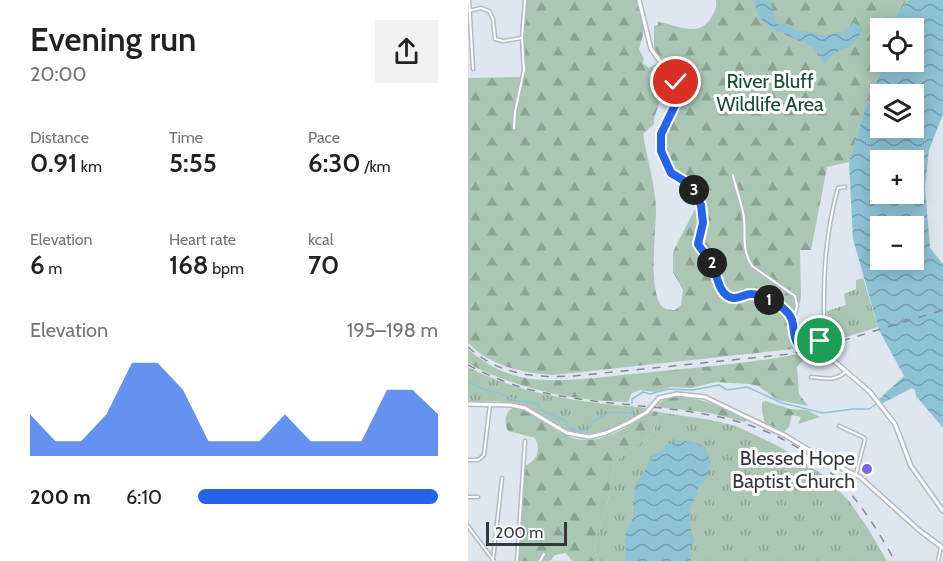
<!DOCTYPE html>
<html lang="en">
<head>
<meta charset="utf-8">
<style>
	:root { --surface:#fff; --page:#f2f2f2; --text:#202124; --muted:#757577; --accent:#2563eb }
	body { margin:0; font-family:Cabin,sans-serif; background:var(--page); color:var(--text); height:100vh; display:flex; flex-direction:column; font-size:22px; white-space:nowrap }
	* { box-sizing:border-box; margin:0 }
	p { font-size:20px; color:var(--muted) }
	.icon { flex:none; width:33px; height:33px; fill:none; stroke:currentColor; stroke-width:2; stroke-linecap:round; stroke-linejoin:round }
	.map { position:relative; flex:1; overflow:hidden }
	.drawer { display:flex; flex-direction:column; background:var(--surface); width:468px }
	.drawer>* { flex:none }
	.tools { position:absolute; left:402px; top:18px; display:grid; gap:12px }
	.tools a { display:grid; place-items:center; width:54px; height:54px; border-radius:0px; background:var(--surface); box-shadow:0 3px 15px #0003; font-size:30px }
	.scale { position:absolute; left:18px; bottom:15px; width:81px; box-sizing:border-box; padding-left:6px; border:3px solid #35383c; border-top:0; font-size:16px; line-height:21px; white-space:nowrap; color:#35383c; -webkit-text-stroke:4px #fff; paint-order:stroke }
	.pin { position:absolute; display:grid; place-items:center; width:51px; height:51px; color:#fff; margin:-26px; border:3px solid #fff; border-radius:50%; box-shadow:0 2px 6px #0007 }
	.km { position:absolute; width:30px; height:30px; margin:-15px; border-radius:50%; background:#222; color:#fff; font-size:16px; line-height:30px; text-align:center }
	.round { display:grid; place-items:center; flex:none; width:63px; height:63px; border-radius:0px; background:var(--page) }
	.overview { display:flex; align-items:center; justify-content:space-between; height:102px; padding:0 30px }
	h1 { font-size:33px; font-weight:600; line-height:45px }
	.figures { display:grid; grid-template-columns:repeat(3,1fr); gap:9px; height:102px; padding:6px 30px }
	.figures div { display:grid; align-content:center }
	.figures b { font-size:26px; font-weight:600 }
	.figures small { font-size:16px; font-weight:400 }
	.figures p { font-size:16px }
	.chart { height:168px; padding:12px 30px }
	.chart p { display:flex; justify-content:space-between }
	.chart svg { width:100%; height:108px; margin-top:6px; fill:var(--accent); opacity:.7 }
	ul { padding:0 30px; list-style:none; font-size:20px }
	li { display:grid; grid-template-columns:96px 72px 1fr; align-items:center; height:45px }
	li i { height:15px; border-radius:8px; background:var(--accent) }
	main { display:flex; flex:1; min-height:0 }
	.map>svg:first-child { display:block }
	.grass { fill:url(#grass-tufts) }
	.forest { fill:url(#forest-firs) }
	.water { fill:url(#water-waves); fill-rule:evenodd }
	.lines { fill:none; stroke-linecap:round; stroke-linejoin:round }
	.stream { stroke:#8ec3d5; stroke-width:1.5 }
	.minor-casing { stroke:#b2bac3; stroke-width:5 }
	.tertiary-casing { stroke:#b2bac3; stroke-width:6 }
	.minor { stroke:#fff; stroke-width:2 }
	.tertiary { stroke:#fff; stroke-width:3 }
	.rail { stroke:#858a91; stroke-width:1.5; stroke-dasharray:8 8; stroke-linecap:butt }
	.route-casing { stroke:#fff; stroke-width:12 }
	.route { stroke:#2563eb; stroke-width:8 }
	.poi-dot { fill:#7966e1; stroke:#fff; stroke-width:2 }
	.labels { text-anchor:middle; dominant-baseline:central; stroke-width:6; stroke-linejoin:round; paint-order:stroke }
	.park-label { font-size:20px; fill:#194d32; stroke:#fff }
	.poi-label { font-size:20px; fill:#35383c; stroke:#fff; text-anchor:end }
</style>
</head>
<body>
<main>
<section class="drawer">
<div class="overview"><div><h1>Evening run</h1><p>20:00</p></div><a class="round"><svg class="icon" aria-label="share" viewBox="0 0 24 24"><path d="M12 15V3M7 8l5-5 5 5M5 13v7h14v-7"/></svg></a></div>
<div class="figures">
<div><p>Distance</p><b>0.91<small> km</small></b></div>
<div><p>Time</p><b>5:55</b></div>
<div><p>Pace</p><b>6:30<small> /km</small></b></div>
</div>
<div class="figures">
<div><p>Elevation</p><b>6<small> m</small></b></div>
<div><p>Heart rate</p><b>168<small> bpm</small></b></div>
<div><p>kcal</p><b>70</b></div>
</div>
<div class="chart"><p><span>Elevation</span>195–198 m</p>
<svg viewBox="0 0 160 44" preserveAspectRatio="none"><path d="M0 44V27L10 38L20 38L30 27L40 6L50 6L60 17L70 38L80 38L90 38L100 27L110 38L120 38L130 38L140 17L150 17L160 27V44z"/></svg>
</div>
<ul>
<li><b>200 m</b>6:10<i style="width:100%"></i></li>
</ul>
</section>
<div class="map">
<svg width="475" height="561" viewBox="0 0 475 561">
	<defs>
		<pattern id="grass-tufts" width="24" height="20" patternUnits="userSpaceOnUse" patternTransform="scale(1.5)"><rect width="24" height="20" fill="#abc6b5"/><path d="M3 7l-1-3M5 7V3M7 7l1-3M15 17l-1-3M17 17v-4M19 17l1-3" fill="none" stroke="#8ca294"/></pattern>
		<pattern id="forest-firs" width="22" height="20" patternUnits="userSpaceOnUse" patternTransform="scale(1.5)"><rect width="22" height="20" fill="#abc6b5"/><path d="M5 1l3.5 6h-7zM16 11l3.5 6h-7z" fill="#8ca294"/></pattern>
		<pattern id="water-waves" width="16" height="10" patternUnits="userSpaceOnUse" patternTransform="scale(1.5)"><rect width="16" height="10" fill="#8ec3d5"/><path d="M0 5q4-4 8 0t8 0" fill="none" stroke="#759fae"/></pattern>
	</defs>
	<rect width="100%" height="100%" fill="#dee6ef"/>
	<g class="grass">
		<path d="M395,278L410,327L359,343V311L378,305L376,294L388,289V280Z"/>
		<path d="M0,367C58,397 114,402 178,408C160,427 121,441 96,430C82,423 71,411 56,406C38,400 19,401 0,401Z"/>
		<path d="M190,412L243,420L268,426L306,444L334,460L356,476L381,501L399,527L419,561H130L126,544L138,511L147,463L153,456L186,433Z"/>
	</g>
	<g class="forest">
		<path d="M59,0H169L176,31L171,49L176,59L175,63L181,68L190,63L195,67L185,82L186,91L192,96C192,108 185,114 186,124L175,134C179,159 187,183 188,209C188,232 181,281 191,302C194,309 200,310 207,310L213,305L215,290L205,272V252L230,203L233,218L228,247C234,253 241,261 244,269C247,280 249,290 259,298C268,305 276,296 285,297C295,298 312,306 318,314C326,323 321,334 327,344L325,349L85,375C54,373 23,366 0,343V78L57,77L58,72L56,34Z"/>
		<path d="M248,0H440L427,17V28H412V62H417L397,109L381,162L359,167L343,250H332L333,298L327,319C319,308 301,297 286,295C280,294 272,297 266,299L259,295L248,280L245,265L230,244L235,223L233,205L223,185L206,176L193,151V134L208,106L207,80L186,51V26L190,25V22C208,24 230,39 243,18C247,11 249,8 248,0Z"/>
		<path d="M0,349C18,365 41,377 65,379C101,383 139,376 175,373C235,367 297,362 357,349V352L337,358L329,367L331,394L340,406L310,400L290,386L281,384L248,382L223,388L202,387L187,392L172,390L164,393L160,402C108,402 45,388 0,363Z"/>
		<path d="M201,397C233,396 251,406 279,420L277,422L242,413L190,407L189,404Z"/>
		<path d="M297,401L322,409L339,410L352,417L330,424L333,417L324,415L321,427L316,432L297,423L294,411V403Z"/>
		<path d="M46,407C64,412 78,425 95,434C126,451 159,428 184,411L190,412L186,433L153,456L147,463L138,511L126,544L130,561H104L98,553L87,555L82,561H50L57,466C68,460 74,452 67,438L40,431C36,422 36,412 46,407Z"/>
	</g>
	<g class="water">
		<path d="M287,0H302L309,24H321L328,31C340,28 347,37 358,35C365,35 368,32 374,33L385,23L394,26L395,30L383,46L366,53L357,64C353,60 351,54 346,49C327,34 286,32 287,0Z"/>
		<path d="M440,0H475V114L461,150L457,187L462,248L475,264V428L448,396L447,390L444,388L413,404L410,400L436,376L411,330L385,239L381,162L397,109L417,62H446V28H427V17ZM412,94H446V128H412ZM412,160H446V194H412ZM412,226H446V260H412Z"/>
		<path d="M210,440L223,441L237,447C246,463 244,476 230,488C229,496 223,503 222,511C221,522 223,531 227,541L221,548L223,561H158L157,539L159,536L157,535L165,518L167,485L179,467L184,456C194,452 198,443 210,440Z"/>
	</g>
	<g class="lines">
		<g class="stream">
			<path d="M0,382L18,390L31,393L45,399L70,404L72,410L98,421L100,426"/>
			<path d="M164,403V399L175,392L182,394L200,389L225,390L251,385L259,390L279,387L314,403L355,413L385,409H401L408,404"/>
			<path d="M102,428L110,431L120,430L126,420L144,412L164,413V406"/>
		</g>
		<g class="minor-casing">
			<g id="minor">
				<path d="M1,0L5,69"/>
				<path d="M0,11L13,8L21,11L25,19L27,39L35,41L54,38"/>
				<path d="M46,128L47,112L56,70L54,38L57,0"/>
				<path d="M265,175C268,190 274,203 276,218C278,237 273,248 284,266L327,296L329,306L325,322"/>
				<path d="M357,339C354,288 356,237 370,188L377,187"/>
				<path d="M343,377C356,378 368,382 378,371"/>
				<path d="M371,426L395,437L397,439L388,474"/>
				<path d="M0,460H10L16,455L22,404"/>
				<path d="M0,497H10"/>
				<path d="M0,526L26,561"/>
				<path d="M25,560L34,478"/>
				<path d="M49,561L57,441"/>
				<path d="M72,561L76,554"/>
				<path d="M470,561L473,547"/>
			</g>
		</g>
		<g class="tertiary-casing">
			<g id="tertiary">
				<path d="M171,0L183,49L208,83L209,101L193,134V151L203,173L223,185L233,205L235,223L230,244C234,252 240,256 244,264C251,277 249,291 266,299C272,297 279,294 285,294C299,296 320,307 325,321C328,329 325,337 330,344L337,345L357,339L358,344"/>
				<path d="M359,349L365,360L402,392L427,424L443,466L475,511"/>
				<path d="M0,404L43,405L57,408L99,433L121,437L138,433L160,423L179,412L191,398L209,394L237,397L318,436L359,461L392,477L451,530L475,548"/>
			</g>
		</g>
		<use href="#minor" class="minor"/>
		<use href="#tertiary" class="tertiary"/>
		<g class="rail">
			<path d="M0,347C31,375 66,378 106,376L322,354L354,347L475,310"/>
			<path d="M0,365C22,376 44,386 68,391C172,416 277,394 363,473C390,498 409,529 427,561"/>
		</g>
	</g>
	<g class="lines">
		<g class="route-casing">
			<path id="route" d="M208,82L209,101L193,134V151L203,173L223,185L233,205L235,223L230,244C234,251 240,256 244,263C249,273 250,296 265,298C271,299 277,294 283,294C294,294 310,303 317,310C330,321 322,333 330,344L338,345L352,341"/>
		</g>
		<use href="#route" class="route"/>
	</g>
	<circle class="poi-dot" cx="399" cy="469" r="6"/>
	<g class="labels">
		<g class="park-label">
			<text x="302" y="81">River Bluff<tspan x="302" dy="23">Wildlife Area</tspan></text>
		</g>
		<g class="poi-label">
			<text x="387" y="458">Blessed Hope<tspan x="387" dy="23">Baptist Church</tspan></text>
		</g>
	</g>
</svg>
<div class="tools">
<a><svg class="icon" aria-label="locate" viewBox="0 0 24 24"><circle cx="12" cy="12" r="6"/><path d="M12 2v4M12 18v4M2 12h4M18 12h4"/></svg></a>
<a><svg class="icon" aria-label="layers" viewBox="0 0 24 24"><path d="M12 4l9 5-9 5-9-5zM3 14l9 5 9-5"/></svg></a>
<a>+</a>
<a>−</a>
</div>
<div class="scale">200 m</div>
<div class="pin" style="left:352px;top:341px;background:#1e9e55"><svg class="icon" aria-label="arrive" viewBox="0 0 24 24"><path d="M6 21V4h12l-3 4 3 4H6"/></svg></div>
<div class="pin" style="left:208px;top:82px;background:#d93025"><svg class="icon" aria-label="check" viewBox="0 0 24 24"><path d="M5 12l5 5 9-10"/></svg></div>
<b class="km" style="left:301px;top:300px">1</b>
<b class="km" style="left:244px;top:263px">2</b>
<b class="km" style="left:226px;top:190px">3</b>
</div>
</main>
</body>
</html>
